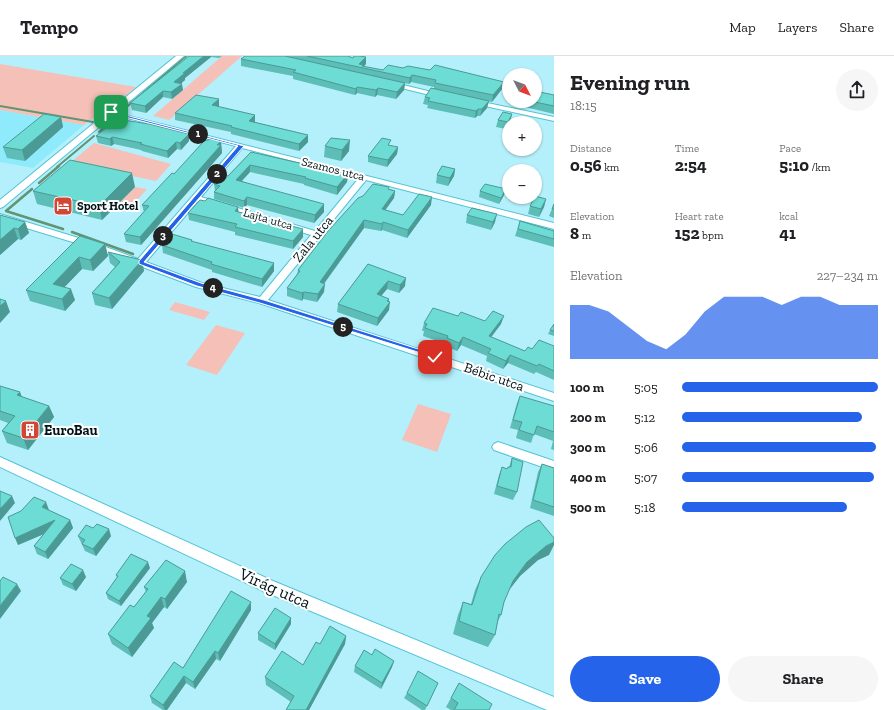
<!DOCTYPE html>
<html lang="en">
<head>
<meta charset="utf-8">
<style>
	:root { --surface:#fff; --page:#f6f6f6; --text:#202124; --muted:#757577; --line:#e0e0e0; --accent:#2563eb }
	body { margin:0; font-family:"Zilla Slab",serif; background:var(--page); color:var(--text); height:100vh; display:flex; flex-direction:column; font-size:15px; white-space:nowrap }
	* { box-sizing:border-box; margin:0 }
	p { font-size:13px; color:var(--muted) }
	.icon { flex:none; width:22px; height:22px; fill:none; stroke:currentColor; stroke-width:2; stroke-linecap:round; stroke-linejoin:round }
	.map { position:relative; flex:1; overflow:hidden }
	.details { display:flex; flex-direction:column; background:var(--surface); width:340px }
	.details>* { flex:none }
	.needle { width:26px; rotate:132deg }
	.tools { position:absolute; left:502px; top:12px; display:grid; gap:8px }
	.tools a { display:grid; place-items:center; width:40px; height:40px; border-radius:50%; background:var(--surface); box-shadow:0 1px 3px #0004; font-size:20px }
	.pin { position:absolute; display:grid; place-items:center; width:34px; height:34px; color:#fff; margin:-17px; border-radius:8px; box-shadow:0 2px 6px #0006 }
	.km { position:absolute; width:20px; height:20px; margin:-10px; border-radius:50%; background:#222; color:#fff; font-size:11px; line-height:20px; text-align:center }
	.round { display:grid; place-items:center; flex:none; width:42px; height:42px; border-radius:21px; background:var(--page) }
	.head { display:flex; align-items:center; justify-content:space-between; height:68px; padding:0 16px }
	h1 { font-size:22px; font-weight:700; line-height:30px }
	.metrics { display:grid; grid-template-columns:repeat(3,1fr); gap:6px; height:68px; padding:4px 16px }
	.metrics div { display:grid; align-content:center }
	.metrics b { font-size:17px; font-weight:700 }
	.metrics small { font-size:11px; font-weight:400 }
	.metrics p { font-size:11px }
	.chart { height:112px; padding:8px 16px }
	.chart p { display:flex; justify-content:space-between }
	.chart svg { width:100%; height:72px; margin-top:4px; fill:var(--accent); opacity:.7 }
	.cta { display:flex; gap:8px; margin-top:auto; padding:8px 16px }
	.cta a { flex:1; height:46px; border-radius:24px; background:var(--accent); color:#fff; font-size:16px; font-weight:700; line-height:46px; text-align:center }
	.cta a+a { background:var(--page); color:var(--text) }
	ul { padding:0 16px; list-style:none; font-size:13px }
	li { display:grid; grid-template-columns:64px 48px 1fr; align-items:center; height:30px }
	li i { height:10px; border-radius:5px; background:var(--accent) }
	header { display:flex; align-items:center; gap:24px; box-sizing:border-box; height:56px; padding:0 20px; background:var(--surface); border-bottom:1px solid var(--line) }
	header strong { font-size:19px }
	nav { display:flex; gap:22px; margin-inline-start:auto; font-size:14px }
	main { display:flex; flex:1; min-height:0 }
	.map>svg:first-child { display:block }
	.built { fill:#8febfb }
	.green { fill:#f4c0b7 }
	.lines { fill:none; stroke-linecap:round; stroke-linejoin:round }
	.stream-far1 { stroke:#619472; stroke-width:2 }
	.stream { stroke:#619472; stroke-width:2.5 }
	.minor-casing { stroke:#53c2d5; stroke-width:2 }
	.tertiary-casing { stroke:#53c2d5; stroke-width:2 }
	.minor { fill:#fff; fill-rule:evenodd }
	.tertiary { fill:#fff; fill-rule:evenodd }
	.wall { fill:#5dbdb7 }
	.shaded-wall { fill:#4c9a95 }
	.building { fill:#6cdcd5; stroke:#4c9a95 }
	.route { fill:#2563eb; stroke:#fff }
	.labels { text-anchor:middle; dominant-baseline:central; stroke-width:4; stroke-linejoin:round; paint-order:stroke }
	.far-street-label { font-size:12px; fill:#001317; stroke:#fff }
	.far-poi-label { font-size:12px; font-weight:bold; fill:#001317; stroke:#fff; text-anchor:start }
	.street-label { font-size:14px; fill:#001317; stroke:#fff }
	.poi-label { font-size:14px; font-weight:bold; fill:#001317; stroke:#fff; text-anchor:start }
	.near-street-label { font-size:17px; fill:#001317; stroke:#fff }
</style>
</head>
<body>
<header>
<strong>Tempo</strong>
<nav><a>Map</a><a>Layers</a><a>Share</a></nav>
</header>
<main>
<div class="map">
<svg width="554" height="654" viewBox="0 0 554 654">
	<rect width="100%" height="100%" fill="#b4f0fb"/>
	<path class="built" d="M0,54L84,69L33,112L0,106Z"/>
	<g class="green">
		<path d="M222,0H242L169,64L153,60Z"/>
		<path d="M0,8L136,31L102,59L99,58L84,69L0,54Z"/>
		<path d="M94,87L171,108L156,125L70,107Z"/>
		<path d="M55,130L121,145L135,131L147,133L128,154L49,136Z"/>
		<path d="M175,246L210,256L204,264L169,254Z"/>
		<path d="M216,269L245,277L217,319L186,309Z"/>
		<path d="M418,348L451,358L437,396L402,384Z"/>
	</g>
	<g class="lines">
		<g class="stream-far1">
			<path d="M0,50L93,66"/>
			<path d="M122,55L186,0"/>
			<path d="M99,76L116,61"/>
			<path d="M57,111L94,80"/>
		</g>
		<g class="stream">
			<path d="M39,127L59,110"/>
			<path d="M32,133L6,155L63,173"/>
			<path d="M72,176L133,198"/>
		</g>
		<g class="minor-casing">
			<g id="minor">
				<path d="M391,26L444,39L445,40L442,42L389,29V27Z"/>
				<path d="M473,44L554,61V65L471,47V45Z"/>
				<path d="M109,55L554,167V173L366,124L268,244L554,337V345L259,247L196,231L89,191L0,164V158L95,187L138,203L236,90L109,57ZM242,92L359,122L315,175L201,141ZM198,145L311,179L260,241L202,227L146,206Z"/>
				<path d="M498,386L554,405V415L494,394L492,391L494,388Z"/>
				<path d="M0,401L273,525L554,641V654H547L263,535L0,411Z"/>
			</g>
		</g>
		<g class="tertiary-casing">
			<path id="tertiary" d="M176,0H184L3,151L0,152V144Z"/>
		</g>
		<use href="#minor" class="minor"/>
		<use href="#tertiary" class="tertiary"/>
	</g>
	<g class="wall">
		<path d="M189,0H222L219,2L211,1L185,22V24L181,27L183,34L172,43L163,41L146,57L132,54L130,47Z"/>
		<path d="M245,0H348L366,8L363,11L502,33L492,46L488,45L487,52L480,60H477L475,62L427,52L428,49L423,48L425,41L434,33V31L411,26L409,28L405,27L404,34L396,43L377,39L375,41L357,37L355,39L293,23V20L241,10V3Z"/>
		<path d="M554,39V58L525,51L526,45H535Z"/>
		<path d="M219,43V50L218,51L255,59V66L308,79V86L299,95L231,78V76L175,64V57Z"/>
		<path d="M512,58L510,66L506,73L496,71L498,64Z"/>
		<path d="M61,61L63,71L25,105L7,102L3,91Z"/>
		<path d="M96,80L189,85L181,94L177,93L168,102L142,95L141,94L114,88L111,90L98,87Z"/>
		<path d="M221,89L222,97L141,189L126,186L124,178L144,156L142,149L174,118Z"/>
		<path d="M325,90L349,95L341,105L324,101Z"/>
		<path d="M398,91L397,98L387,111L368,106V100Z"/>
		<path d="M251,96L348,118L347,126L337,139L304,129V128L250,116L242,125L324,156L314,167L247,149L244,152L214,143V136L215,135L214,128L228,120Z"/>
		<path d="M455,113L454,120L448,130L436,127L437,119Z"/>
		<path d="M135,131L102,164L37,148L33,135Z"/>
		<path d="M389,133L395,135L394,142L385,154L403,159L431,149L407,182L382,174L381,175L364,172L324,228V236L317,246L303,243L302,245L287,240V232L297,218L298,214L363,140Z"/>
		<path d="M480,135L504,139L499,148L479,141Z"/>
		<path d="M546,143L544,151L539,161L528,158L530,150Z"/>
		<path d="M554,148V162L549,160Z"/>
		<path d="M239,156L303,181L293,193L235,179V176L189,164L188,157Z"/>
		<path d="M0,159L25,166L29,177L21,184L18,183L0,199Z"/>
		<path d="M467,159L495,166L491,174L466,167Z"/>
		<path d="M520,165L554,175V191L515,180Z"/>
		<path d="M80,180L105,188L108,200L93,215L82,213L64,231L75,244L65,255L30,245L26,234Z"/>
		<path d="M192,184L193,186L274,207V215L262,231L212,216V214L163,197L162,189Z"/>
		<path d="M108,196L142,204L144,215L112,253L95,249L92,237L115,211L110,207Z"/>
		<path d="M368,208L405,230L399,237L387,233L381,240L389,243V254L377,270L337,256L338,248Z"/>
		<path d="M458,260L501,268L491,281L525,295L532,293L554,290V324L536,316L534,318L508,307L503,313L486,305L487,300L461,289L457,295L445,290L446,288L423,280L424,275H422L424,267Z"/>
		<path d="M554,268V280L548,278L550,274Z"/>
		<path d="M0,330L20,336L22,341L49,350L54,361L28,394L7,387L2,375L8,367L0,364Z"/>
		<path d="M520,340L554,350V394L551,393L553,385L534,378L531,387L516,382L518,374L510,372L517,347Z"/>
		<path d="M512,402L517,436L513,444L494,438L499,419L502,411L507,413L509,411Z"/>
		<path d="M542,408L554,412V460L530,452L538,416Z"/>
		<path d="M49,454L70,464L73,472L48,503L37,498L34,490L44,478L18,489Z"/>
		<path d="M78,480H111L96,500L85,495Z"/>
		<path d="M549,499L538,504L520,520L508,535L504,546L501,559L498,565L495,579L488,591L453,578L458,559L463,546L471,548L475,534L481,521Z"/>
		<path d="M150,512L121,550L108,543L106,537L117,522L116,519Z"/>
		<path d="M86,521L76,535L63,529L60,522Z"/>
		<path d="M187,526L167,553L164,551L152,567L154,572L132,601L112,588L108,578L134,551L146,536L144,531Z"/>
		<path d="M251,554L220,605L216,603L195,633L186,627L167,654H163L152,647L150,640Z"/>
		<path d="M291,562V568L275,594L258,584V577Z"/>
		<path d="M346,580L345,588L309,654H286L291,646L266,629L265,621L303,609L320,588Z"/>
		<path d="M372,599L394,605L392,611L381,633L354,616L355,610Z"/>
		<path d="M438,627L425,654H422L404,642L407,637Z"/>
		<path d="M459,627L489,654H451L446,651Z"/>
	</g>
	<g class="shaded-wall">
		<path d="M204,0H211V1L185,22V24L175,33L174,26L183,17Z"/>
		<path d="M366,1V8L363,11L359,8Z"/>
		<path d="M412,19L411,26L409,28L410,22Z"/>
		<path d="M504,26L502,33L492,46L493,39Z"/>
		<path d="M405,27L404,34L396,43L397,36Z"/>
		<path d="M182,28L183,34L172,43L171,36Z"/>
		<path d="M357,31V37L355,39L356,33Z"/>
		<path d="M378,32L377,39L375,41L376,34Z"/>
		<path d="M163,35V41L146,57L145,50Z"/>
		<path d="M219,43V50L213,56L212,49Z"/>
		<path d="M489,45L487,52L480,60L482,53Z"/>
		<path d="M478,53L477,60L475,62L476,55Z"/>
		<path d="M512,58L510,66L506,73L508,66Z"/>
		<path d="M255,59V66L249,72V65Z"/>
		<path d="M61,61L63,71L25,105L22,94Z"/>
		<path d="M189,78V85L181,94L180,87Z"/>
		<path d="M308,79V86L299,95V88Z"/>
		<path d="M112,81L114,88L111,90L110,83Z"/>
		<path d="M350,84L349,95L341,105L342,94Z"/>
		<path d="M221,85L222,97L141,189L140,181Z"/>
		<path d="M176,86L177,93L168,102L167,95Z"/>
		<path d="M398,91L397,98L387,111L388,104Z"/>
		<path d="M250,109V116L236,131V124Z"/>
		<path d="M455,113L454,120L448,130L450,122Z"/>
		<path d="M132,117L135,131L102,164L99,150Z"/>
		<path d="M348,118L347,126L337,139V131Z"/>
		<path d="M506,133L504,139L499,148L501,142Z"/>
		<path d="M395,135L394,142L381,160L382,153Z"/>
		<path d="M247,141V149L244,152V145Z"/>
		<path d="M432,141L431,149L407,182L408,174Z"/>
		<path d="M546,143L544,151L539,161L541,153Z"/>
		<path d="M324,148V156L314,167L315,159Z"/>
		<path d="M238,151L239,159L235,155Z"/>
		<path d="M497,158L495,166L491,174L493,166Z"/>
		<path d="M364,164V172L319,234L320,226Z"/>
		<path d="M25,166L29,177L21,184L18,173Z"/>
		<path d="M383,166L382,174L381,175L382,168Z"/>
		<path d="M14,172L18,183L0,199V184Z"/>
		<path d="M303,173V181L293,193V185Z"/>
		<path d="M105,188L108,200L93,215L90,204Z"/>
		<path d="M79,201L82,213L57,239L53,228Z"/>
		<path d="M142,204L144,215L112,253L109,242Z"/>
		<path d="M274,207V215L262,231V223Z"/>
		<path d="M406,222L405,230L399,237L400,229Z"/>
		<path d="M388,225L387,233L376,246L377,238Z"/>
		<path d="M325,228L324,236L317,246L318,238Z"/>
		<path d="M71,233L75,244L65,255L62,243Z"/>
		<path d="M304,236L303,243L302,245V237Z"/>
		<path d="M389,243L388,248L390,246L389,254L377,270L378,262Z"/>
		<path d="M6,245L10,256L0,267V250Z"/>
		<path d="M504,260L501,268L486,288L489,280Z"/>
		<path d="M463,281L461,289L457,295L459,287Z"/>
		<path d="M510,299L508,307L503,313L506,305Z"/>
		<path d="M20,336L24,348L17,339Z"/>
		<path d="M49,350L54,361L28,394L23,382Z"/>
		<path d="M12,440L15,447L0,465V453Z"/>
		<path d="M46,446L49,454L45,458L42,451Z"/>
		<path d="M55,464L58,472L18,489L15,482Z"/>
		<path d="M70,464L73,472L48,503L45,496Z"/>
		<path d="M109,473L111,480L96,500L93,493Z"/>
		<path d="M554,486V489L549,499L538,504L520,520L506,538L513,525L527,506L546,490Z"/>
		<path d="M148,506L150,512L121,550L119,545Z"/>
		<path d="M83,514L86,521L76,535L72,528Z"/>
		<path d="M185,515L187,526L167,553L165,543Z"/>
		<path d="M17,528L21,535L0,563V550Z"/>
		<path d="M161,541L164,551L152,567L154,572L132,601L128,592L147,560Z"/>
		<path d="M251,546V554L220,605L218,597Z"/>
		<path d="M291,562V568L275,594V588Z"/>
		<path d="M346,580L345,588L309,654H306Z"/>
		<path d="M215,595L216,603L195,633L193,626Z"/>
		<path d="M394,605L392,611L381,633L382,627Z"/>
		<path d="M184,620L186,627L167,654H165L163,649Z"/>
	</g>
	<g class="building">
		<path d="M189,0H204L183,17H185L174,26L182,28L171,36L163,35L145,50L130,47Z"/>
		<path d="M245,0H285L405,27L397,36L378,32L376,34L357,31L356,33L293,16L296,14L241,3Z"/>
		<path d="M307,0H348L353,2L354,0H360L366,1L359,8L363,9L362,10L383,14L388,9L403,12L408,10L430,14L435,9L504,26L493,39L435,27L436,24L412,19L410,22Z"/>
		<path d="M431,32L489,45L482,53H478L476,55L428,45L430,42L425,41Z"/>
		<path d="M535,35L554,39V50L530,45H535Z"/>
		<path d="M196,39L219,43L212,49L255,59L249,65L308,79L299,88L231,71L232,70L175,57Z"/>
		<path d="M503,56L512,58L508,66L498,64Z"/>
		<path d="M44,58L61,61L22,94L3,91Z"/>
		<path d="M117,63L149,68L189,78L180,87L176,86L167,95L140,88L142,87L112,81L110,83L96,80Z"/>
		<path d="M331,82L350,84L342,94L325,90Z"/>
		<path d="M382,82L391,84L388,89L398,91L388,104L368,100Z"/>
		<path d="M211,83L221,85L217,89H221L140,181L124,178L149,150L142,149L172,117L174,118L204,85Z"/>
		<path d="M251,96L348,118L337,131L305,122L306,121L250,109L236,124L324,148L315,159L247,141L244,145L214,136L220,130L214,128L223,119L228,120Z"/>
		<path d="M70,104L132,117L99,150L33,135Z"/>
		<path d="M442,110L455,113L450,122L437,119Z"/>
		<path d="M373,128L389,131L388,133L395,135L382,153L403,159L419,138L432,141L408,174L383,166L382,168L364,164L320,226L325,228L318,238L304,236L302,237L287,232L300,215L298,214L329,174L358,142L363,140Z"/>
		<path d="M485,128L506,133L501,142L480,135Z"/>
		<path d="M535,140L546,143L541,153L530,150Z"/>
		<path d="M208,142L238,151L235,155L303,173L293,185L235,171L237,168L188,157L200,144L205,145Z"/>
		<path d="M554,148V153H552Z"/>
		<path d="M472,152L497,158L493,166L467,159Z"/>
		<path d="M0,159L25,166L18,173L14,172L0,184Z"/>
		<path d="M520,165L554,175V183L518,173Z"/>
		<path d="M172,178L192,184L191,185L274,207L262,223L211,208L212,206L162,189Z"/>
		<path d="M80,180L105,188L90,204L79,201L53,228L71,233L62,243L26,234Z"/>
		<path d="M108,196L142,204L109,242L92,237L120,206Z"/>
		<path d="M368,208L406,222L400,229L388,225L377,238L389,243L387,245L390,246L378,262L338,248Z"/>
		<path d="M0,243L6,245L0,250Z"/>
		<path d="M433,252L458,260L461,256L485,265L493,255L504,260L489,280L525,295L528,291L532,293L539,284L554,290V315L539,308L537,310L510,299L506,305L488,297L491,293L463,281L459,287L447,282L448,280L425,272L427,268L424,267Z"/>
		<path d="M554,268V275L550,274Z"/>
		<path d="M0,330L20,336L17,339L49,350L23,382L2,375L15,360L0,355Z"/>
		<path d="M520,340L554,350V376L537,370L534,379L519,374L522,366L513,364Z"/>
		<path d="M512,402L523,406L517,436L497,430L502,411L507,413L508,411H511Z"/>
		<path d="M542,408L554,412V451L533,444Z"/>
		<path d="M0,435L12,440L0,453Z"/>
		<path d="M34,441L46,446L42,451L70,464L45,496L34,490L55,464L15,482L8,461L21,455Z"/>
		<path d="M539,464L554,482V486L546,490L527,506L513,525L504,546L501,559L499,558L495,579L459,565L463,546L472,549L481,521L495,499L505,488L526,471Z"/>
		<path d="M97,468L109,473L93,493L82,488L85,484L78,480L86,469L93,472Z"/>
		<path d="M131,498L148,506L119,545L106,537L118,520L116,519Z"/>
		<path d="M166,504L185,515L165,543L161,541L147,560L151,562L128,592L108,578L130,549L134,551L148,533L144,531Z"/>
		<path d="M71,508L83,514L72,528L60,522Z"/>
		<path d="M3,521L17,528L0,550V525Z"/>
		<path d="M231,535L251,546L218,597L215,595L193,626L184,620L163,649L150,640L174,606L183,612Z"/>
		<path d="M275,552L291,562L275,588L258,577Z"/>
		<path d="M330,570L346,580L306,654H286L294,640L265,621L282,595L303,609L316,586L320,588Z"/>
		<path d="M375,593L394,605L382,627L355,610L364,594L372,599Z"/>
		<path d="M418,615L438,627L427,650L407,637Z"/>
		<path d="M459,627L492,648L489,654H454L458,647L451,642Z"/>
	</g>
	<path class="route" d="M110,55L244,90L144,206L201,227L264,244L437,299V302L260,247L197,230L139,208V205L238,90L110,57Z"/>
	<defs>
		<g id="hotel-square" transform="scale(1)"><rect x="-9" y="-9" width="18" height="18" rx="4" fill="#d34635" stroke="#fff"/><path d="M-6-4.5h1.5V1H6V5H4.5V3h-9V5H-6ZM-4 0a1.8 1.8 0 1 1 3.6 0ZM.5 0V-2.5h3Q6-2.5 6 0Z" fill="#fff"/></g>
		<g id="building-square" transform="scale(1)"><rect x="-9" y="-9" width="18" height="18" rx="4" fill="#d34635" stroke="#fff"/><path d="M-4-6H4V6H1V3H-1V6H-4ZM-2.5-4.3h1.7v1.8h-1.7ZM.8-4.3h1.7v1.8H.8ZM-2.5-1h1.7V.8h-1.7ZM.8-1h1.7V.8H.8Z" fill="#fff"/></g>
	</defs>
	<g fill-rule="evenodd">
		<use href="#hotel-square" x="63" y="150"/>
		<use href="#building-square" x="30" y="374"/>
	</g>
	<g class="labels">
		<g class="far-street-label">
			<text transform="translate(333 113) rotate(14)">Szamos utca</text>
			<text transform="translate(268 163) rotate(16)">Lajta utca</text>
		</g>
		<g class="far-poi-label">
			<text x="77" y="150">Sport Hotel</text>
		</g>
		<g class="street-label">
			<text transform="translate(313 183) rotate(-51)">Zala utca</text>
			<text transform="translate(494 321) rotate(19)">Bébic utca</text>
		</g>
		<g class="poi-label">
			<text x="44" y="374">EuroBau</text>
		</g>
		<g class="near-street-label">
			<text transform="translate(275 532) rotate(24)">Virág utca</text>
		</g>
	</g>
</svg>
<div class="tools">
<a><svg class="needle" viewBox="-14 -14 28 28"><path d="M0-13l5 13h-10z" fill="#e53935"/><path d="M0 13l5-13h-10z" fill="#757577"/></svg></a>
<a>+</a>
<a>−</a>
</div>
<div class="pin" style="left:111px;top:56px;background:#1e9e55"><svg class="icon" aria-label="arrive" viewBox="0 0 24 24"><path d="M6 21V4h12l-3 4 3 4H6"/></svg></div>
<div class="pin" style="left:435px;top:301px;background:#d93025"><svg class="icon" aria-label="check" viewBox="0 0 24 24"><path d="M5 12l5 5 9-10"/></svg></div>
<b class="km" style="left:198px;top:78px">1</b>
<b class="km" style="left:217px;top:118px">2</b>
<b class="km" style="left:163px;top:180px">3</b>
<b class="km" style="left:213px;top:232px">4</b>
<b class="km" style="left:343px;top:271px">5</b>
</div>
<section class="details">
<div class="head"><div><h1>Evening run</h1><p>18:15</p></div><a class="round"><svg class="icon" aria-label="share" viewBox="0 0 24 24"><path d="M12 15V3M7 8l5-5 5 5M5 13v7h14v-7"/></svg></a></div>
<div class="metrics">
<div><p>Distance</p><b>0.56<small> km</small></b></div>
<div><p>Time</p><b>2:54</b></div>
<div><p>Pace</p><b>5:10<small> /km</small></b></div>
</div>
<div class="metrics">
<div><p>Elevation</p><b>8<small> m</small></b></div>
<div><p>Heart rate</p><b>152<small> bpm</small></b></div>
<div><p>kcal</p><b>41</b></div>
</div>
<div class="chart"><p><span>Elevation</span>227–234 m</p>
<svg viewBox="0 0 160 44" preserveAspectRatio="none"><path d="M0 44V11L10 11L20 15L30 24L40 33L50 38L60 29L70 15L80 6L90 6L100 6L110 11L120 6L130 6L140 11L150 11L160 11V44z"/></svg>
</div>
<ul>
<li><b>100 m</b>5:05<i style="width:100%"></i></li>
<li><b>200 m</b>5:12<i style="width:92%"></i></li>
<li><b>300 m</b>5:06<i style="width:99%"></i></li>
<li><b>400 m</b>5:07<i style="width:98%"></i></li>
<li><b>500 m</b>5:18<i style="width:84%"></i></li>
</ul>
<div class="cta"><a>Save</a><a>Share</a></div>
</section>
</main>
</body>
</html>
